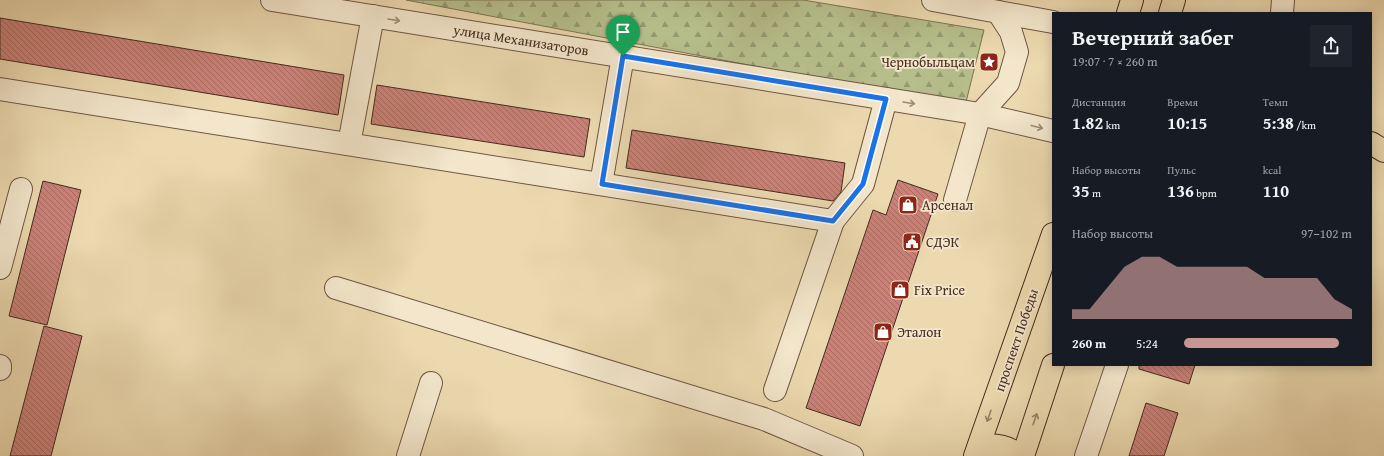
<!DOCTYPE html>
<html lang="ru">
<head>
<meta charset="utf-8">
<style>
	:root { --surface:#171b24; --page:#20242c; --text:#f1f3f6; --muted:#9ea1a6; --accent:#c59692 }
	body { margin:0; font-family:"Gentium Book Plus",serif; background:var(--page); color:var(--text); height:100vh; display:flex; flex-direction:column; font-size:15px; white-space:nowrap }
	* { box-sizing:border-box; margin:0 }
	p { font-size:13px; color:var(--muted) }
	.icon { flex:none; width:22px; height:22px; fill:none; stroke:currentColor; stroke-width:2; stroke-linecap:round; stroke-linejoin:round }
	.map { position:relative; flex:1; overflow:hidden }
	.panel { position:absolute; left:1052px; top:12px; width:320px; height:354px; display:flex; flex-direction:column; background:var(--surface); border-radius:0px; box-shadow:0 2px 10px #0003 }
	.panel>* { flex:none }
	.pin { position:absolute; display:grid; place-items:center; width:34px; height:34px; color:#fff; margin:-41px -17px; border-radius:50% 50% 50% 0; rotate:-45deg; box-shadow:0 0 4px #0007 }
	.pin .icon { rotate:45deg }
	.round { display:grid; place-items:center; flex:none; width:42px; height:42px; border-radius:0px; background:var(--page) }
	.headline { display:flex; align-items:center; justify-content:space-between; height:68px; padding:0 20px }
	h1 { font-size:22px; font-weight:700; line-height:30px }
	.figures { display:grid; grid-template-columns:repeat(3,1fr); gap:6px; height:68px; padding:4px 20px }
	.figures div { display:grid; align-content:center }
	.figures b { font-size:17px; font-weight:700 }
	.figures small { font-size:11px; font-weight:400 }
	.figures p { font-size:11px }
	.chart { height:112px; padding:8px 20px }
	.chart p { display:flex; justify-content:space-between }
	.chart svg { width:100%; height:72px; margin-top:4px; fill:var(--accent); opacity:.7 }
	ul { padding:0 20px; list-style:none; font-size:13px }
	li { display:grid; grid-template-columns:64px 48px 1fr; align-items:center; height:30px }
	li i { height:10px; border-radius:5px; background:var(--accent) }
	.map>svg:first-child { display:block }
	.forest { fill:url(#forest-firs); stroke:#7e7456 }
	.building { fill:url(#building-back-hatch); stroke:#452a20 }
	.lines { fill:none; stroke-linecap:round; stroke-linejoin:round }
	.minor-casing { stroke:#6f5644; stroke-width:24 }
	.major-casing { stroke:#452a20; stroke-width:24 }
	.minor { stroke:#f3e6cb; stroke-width:22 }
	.major { stroke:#ecd9af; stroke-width:22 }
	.oneway { stroke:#9c8876 }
	.oneway2 { stroke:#988268 }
	.route-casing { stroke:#fff; stroke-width:8 }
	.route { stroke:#1a73e8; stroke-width:5 }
	.labels { text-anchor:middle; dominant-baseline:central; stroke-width:3.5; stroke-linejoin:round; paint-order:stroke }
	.street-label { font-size:14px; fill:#452a20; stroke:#f3e6cb }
	.poi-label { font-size:14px; fill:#452a20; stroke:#f3e6cb; text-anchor:start }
</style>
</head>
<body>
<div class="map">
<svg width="1384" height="456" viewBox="0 0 1384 456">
	<defs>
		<pattern id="forest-firs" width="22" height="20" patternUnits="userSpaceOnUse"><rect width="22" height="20" fill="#b6bf8c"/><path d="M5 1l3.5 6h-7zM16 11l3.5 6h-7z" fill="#969b72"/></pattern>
		<pattern id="building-back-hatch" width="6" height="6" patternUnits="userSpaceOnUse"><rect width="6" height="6" fill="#cb8177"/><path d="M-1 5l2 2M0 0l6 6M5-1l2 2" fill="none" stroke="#a76a61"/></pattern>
	</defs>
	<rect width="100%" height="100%" fill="#ecd9af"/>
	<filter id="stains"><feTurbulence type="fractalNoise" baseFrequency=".005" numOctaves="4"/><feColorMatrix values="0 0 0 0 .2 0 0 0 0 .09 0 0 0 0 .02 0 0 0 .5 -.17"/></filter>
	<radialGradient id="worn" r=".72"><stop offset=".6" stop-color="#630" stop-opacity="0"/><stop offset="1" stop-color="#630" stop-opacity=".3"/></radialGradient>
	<path class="forest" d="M406,0H803L984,30L965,106Z"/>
	<g class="building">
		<path d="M0,18L344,75L338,115L0,59Z"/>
		<path d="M377,85L590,119L584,157L371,124Z"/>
		<path d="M632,130L845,163L841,192L833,201L626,168Z"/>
		<path d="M898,180L938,194L860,426L806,408L873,210L886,215Z"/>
		<path d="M43,181L81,190L47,325L9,316Z"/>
		<path d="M44,326L82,336L51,456H10Z"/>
		<path d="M1139,365H1195L1189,384L1139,369Z"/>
		<path d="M1146,403L1178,413L1164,456H1129Z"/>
	</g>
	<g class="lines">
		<g class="minor-casing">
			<g id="minor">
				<path d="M272,0L980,114L1053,131"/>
				<path d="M933,0L1053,22"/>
				<path d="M1282,13L1283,0"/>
				<path d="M0,89L833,221L863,184L886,99"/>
				<path d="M349,144L373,16"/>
				<path d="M601,184L623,56"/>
				<path d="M955,200L980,114L1008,83L1017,52L1011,32L998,12"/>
				<path d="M0,268L21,189"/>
				<path d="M336,288L764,419L852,456"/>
				<path d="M0,366V369"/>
				<path d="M775,390L833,221"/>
				<path d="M408,456L431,383"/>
				<path d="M1086,456L1117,365"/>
			</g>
		</g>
		<g class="major-casing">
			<g id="major">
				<path d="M1128,13L1132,0"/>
				<path d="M1170,13L1174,0"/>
				<path d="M1371,143L1384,151"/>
				<path d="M979,446C994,444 1008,445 1019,456"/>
				<path d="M975,456L1053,234"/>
				<path d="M1023,456L1053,365"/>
			</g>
		</g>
		<use href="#minor" class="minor"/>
		<use href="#major" class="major"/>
	</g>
	<defs><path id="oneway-shaft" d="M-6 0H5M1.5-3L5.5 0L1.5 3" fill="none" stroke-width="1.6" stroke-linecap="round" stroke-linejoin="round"/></defs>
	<g class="oneway">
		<use href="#oneway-shaft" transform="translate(394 20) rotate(9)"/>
		<use href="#oneway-shaft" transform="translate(909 103) rotate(9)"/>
		<use href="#oneway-shaft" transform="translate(1037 127) rotate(14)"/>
	</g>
	<g class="oneway2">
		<use href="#oneway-shaft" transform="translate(989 416) rotate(109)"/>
		<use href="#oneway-shaft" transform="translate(1035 419) rotate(-71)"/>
	</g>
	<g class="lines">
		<g class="route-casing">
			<path id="route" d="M623,56L886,99L863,184L833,221L602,184Z"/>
		</g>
		<use href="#route" class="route"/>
	</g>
	<defs>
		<g id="sight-square" transform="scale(1)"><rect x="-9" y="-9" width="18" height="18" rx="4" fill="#8f2418" stroke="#f3e6cb"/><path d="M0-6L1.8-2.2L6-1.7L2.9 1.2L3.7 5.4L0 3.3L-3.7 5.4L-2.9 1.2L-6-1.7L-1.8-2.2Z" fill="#fff"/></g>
		<g id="shop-square" transform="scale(1)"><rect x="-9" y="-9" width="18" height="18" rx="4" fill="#8f2418" stroke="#f3e6cb"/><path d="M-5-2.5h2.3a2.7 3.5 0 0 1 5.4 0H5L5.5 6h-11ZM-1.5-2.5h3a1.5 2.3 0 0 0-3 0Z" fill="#fff"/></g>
		<g id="civic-square" transform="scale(1)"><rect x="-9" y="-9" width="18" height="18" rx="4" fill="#8f2418" stroke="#f3e6cb"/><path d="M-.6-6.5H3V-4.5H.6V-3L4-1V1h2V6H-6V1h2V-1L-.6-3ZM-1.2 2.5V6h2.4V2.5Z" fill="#fff"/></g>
	</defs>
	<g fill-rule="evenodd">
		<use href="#sight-square" x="989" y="62"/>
		<use href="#shop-square" x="908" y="205"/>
		<use href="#civic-square" x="912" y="242"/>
		<use href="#shop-square" x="900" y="290"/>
		<use href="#shop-square" x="883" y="332"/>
	</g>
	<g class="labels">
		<g class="street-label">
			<text transform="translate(521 40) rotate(9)">улица Механизаторов</text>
			<text transform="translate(1016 340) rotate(-71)">проспект Победы</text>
		</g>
		<g class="poi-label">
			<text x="975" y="62" text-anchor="end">Чернобыльцам</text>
			<text x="922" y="205">Арсенал</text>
			<text x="926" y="242">СДЭК</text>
			<text x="914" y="290">Fix Price</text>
			<text x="897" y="332">Эталон</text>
		</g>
	</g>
	<rect width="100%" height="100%" filter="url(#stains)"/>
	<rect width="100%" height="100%" fill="url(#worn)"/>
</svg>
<div class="pin" style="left:623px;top:56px;background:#1e9e55"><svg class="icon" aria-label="arrive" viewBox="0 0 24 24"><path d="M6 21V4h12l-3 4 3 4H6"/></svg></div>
<section class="panel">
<div class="headline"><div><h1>Вечерний забег</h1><p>19:07 · 7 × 260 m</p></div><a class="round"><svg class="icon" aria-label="share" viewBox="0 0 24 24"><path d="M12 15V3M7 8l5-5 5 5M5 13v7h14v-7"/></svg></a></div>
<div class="figures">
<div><p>Дистанция</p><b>1.82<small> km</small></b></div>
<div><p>Время</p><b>10:15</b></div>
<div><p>Темп</p><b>5:38<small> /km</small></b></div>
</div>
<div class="figures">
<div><p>Набор высоты</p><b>35<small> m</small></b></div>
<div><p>Пульс</p><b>136<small> bpm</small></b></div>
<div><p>kcal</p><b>110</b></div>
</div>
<div class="chart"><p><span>Набор высоты</span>97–102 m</p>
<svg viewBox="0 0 160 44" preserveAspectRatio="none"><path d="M0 44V38L10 38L20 25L30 12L40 6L50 6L60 12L70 12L80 12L90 12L100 12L110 19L120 19L130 19L140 19L150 32L160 38V44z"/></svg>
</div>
<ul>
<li><b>260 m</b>5:24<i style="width:92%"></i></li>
</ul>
</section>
</div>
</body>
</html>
